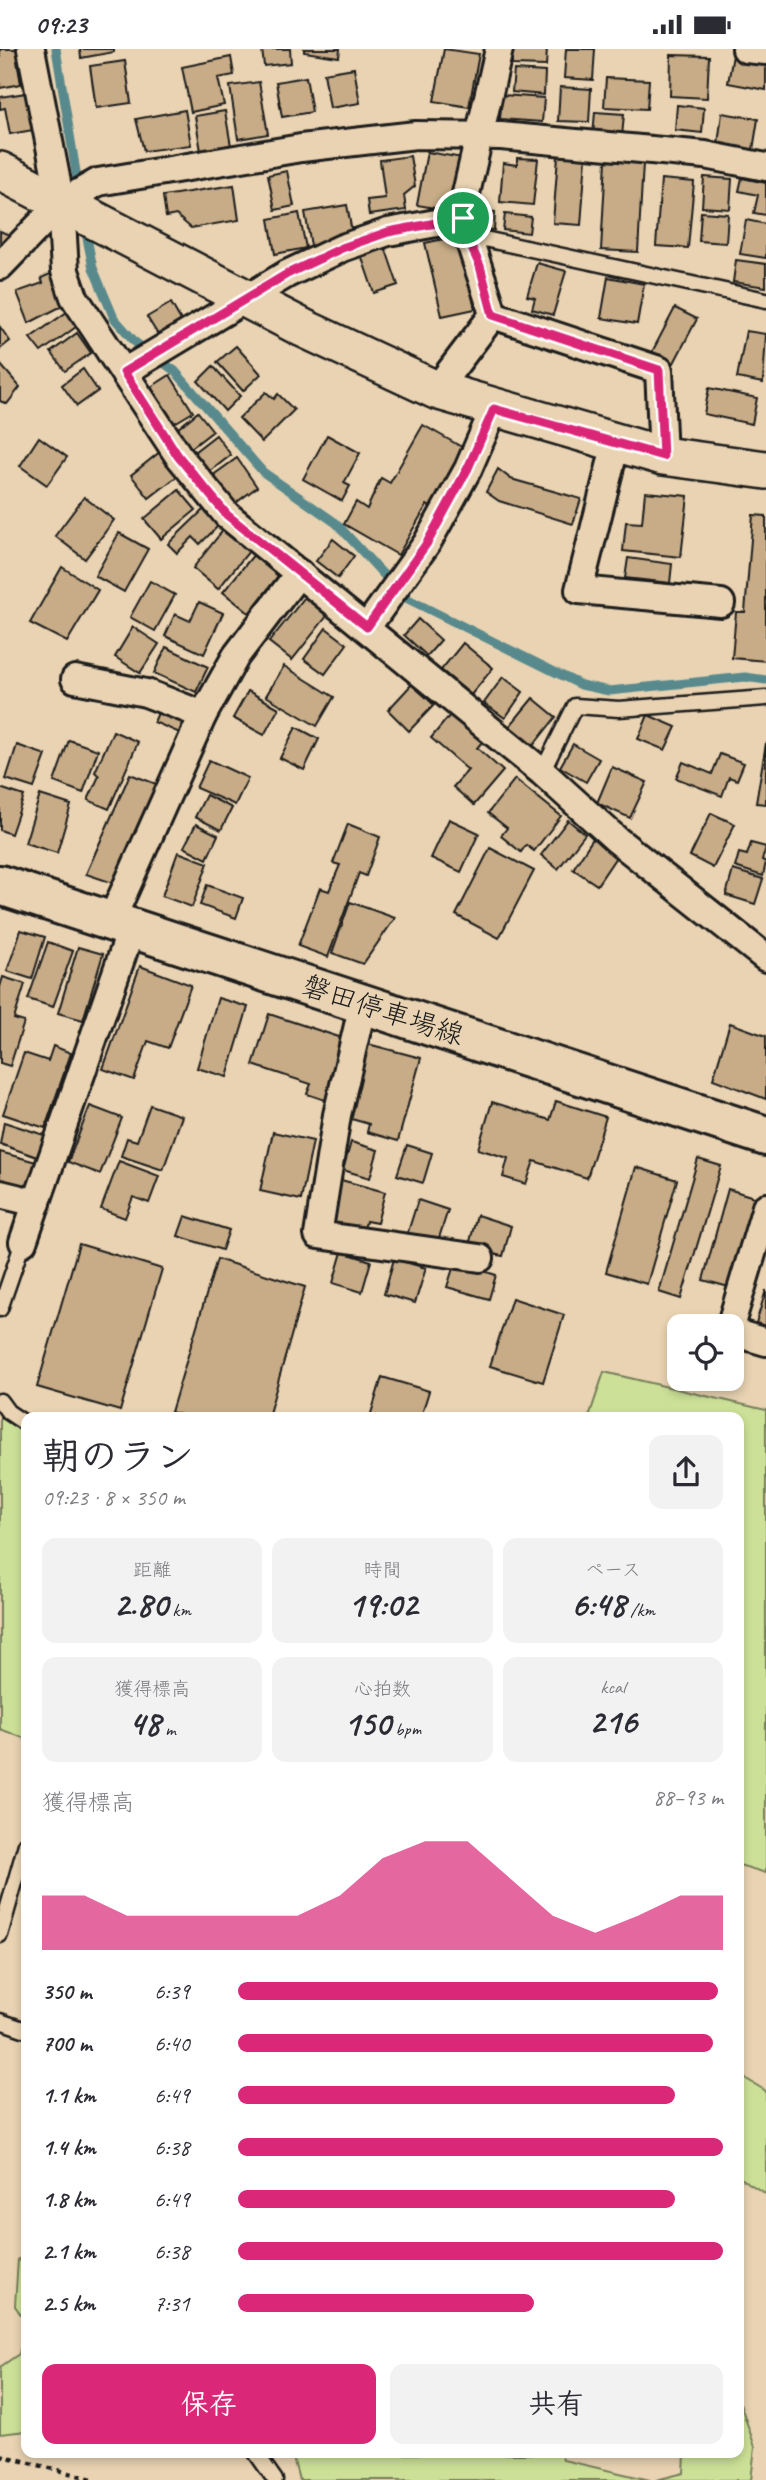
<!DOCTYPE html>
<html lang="ja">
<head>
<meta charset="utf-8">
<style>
	:root { --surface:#fff; --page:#f2f2f3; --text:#2b2b33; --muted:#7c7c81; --accent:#db2777 }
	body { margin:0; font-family:Caveat,"Klee One",sans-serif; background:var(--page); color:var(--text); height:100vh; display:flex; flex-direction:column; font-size:26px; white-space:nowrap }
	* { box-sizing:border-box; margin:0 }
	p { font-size:23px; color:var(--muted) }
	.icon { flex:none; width:38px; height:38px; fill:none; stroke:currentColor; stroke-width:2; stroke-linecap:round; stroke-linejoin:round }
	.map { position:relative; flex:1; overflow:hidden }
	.side { position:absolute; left:21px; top:1363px; width:723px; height:1046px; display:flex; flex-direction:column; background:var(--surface); border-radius:14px; box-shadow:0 4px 10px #0003 }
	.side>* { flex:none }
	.tools { position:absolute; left:667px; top:1265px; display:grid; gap:14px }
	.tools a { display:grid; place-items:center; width:77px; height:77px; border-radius:14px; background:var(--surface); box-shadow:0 4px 10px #0003; font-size:35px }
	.pin { position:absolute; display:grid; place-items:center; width:60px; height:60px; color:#fff; margin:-30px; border:4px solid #fff; border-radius:50%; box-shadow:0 2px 7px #0007 }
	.round { display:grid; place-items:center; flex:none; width:74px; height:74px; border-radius:14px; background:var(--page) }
	.head { display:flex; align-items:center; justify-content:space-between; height:119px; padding:0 21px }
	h1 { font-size:38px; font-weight:600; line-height:52px }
	.metrics { display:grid; grid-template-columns:repeat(3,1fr); gap:10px; height:119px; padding:7px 21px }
	.metrics div { display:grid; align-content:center; border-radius:14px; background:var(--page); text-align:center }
	.metrics b { font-size:35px; font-weight:600 }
	.metrics small { font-size:19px; font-weight:400 }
	.metrics p { font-size:19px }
	.chart { height:196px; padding:14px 21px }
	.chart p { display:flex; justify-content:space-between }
	.chart svg { width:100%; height:126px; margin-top:7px; fill:var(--accent); opacity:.7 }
	.cta { display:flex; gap:14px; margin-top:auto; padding:14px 21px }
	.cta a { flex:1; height:80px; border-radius:14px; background:var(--accent); color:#fff; font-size:28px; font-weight:600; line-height:80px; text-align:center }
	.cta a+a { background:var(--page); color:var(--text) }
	ul { padding:0 21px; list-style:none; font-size:23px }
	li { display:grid; grid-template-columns:112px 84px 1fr; align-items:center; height:52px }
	li i { height:18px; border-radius:9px; background:var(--accent) }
	.status { display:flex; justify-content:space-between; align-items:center; height:49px; padding:0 35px; background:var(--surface); direction:ltr }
	.status svg { height:19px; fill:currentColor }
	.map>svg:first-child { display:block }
	.green { fill:#cce197; stroke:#747e5a; stroke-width:2 }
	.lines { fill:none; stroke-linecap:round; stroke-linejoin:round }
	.stream { stroke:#598a8d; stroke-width:9 }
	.building { fill:#c7ac87; stroke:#1c1c1c; stroke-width:2 }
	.lane-casing { stroke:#1c1c1c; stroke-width:19 }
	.street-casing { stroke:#1c1c1c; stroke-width:32 }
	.secondary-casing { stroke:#1c1c1c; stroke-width:42 }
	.primary-casing { stroke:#1c1c1c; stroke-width:44 }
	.path { stroke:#1c1c1c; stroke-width:4.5; stroke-dasharray:5 5; stroke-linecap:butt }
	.lane { stroke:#e9d3b2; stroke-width:14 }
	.street { stroke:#e9d3b2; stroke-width:26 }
	.secondary { stroke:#e9d3b2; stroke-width:37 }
	.primary { stroke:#e9d3b2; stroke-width:38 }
	.route-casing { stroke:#fff; stroke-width:14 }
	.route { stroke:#db2777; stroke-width:9 }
	.labels { text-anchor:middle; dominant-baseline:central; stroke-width:6; stroke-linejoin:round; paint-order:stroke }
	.street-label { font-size:28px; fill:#1c1c1c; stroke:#e9d3b2 }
</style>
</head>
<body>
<div class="status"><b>09:23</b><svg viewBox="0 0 49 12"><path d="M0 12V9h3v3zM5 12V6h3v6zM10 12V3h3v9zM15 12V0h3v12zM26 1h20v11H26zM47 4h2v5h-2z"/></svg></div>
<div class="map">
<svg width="766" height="2431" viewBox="0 0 766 2431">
	<rect width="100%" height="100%" fill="#e9d3b2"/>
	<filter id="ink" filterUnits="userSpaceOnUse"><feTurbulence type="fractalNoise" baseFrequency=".0143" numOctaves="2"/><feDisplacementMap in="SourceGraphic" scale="14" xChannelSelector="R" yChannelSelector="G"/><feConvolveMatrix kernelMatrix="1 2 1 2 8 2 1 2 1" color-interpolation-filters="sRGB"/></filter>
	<g filter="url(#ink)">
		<g class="green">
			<path d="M604,1323L766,1361V1824L739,1816L738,1368H589Z"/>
			<path d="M0,1348L26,1375V1690L0,1680Z"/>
			<path d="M738,2025L766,2042V2145L739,2128Z"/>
			<path d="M18,2210H26V2273L15,2257Z"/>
			<path d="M26,2276V2382L0,2385V2318L19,2305Z"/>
			<path d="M740,2354L755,2398L751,2431H656L684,2424L685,2405L738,2404Z"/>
			<path d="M292,2405H561L563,2411L650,2431H299Z"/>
		</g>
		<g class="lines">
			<g class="stream">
				<path d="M56,0L79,141"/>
				<path d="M85,179L93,219L114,269L136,294L175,322L263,423L336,474L404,548L581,636L609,642L745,628L766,631"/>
			</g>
		</g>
		<g class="building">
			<path d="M0,0H20L22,11L17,12L21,35L0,39Z"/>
			<path d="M80,0H114V3L81,9Z"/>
			<path d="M262,0H290L291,14L264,17Z"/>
			<path d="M304,0H340L339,8L304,3Z"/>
			<path d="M444,0L479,5L469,58L434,52Z"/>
			<path d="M512,0H547L546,17L512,16Z"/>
			<path d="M566,0H595L593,31L564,29Z"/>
			<path d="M671,6L709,7L707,49L670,47Z"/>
			<path d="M733,6L766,12V41L728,34Z"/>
			<path d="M231,8L234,26L218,29L224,56L191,63L182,18Z"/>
			<path d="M125,12L131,54L96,59L90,17Z"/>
			<path d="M354,19L360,54L330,59L324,24Z"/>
			<path d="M514,21L545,23L544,46L512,43Z"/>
			<path d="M306,28L312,63L282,68L276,33Z"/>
			<path d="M606,29L649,31L647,60L604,58Z"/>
			<path d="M259,33L268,85L238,90L230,37Z"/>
			<path d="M560,38L591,40L589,73L558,72Z"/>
			<path d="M26,44L33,81L10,85L5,59L0,60V48Z"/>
			<path d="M502,46L544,49L542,73L500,70Z"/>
			<path d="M677,56L704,59L702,84L675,81Z"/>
			<path d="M185,61L191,96L144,102L136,70Z"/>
			<path d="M225,62L231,97L201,102L195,67Z"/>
			<path d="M595,63L624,65L622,88L593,86Z"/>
			<path d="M722,64L758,70L753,101L718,95Z"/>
			<path d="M427,103L463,109L453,162L417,156Z"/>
			<path d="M410,107L415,137L404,146L406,161L369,166L367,151L385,149L380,111Z"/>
			<path d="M558,107L586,109L581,176L553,174Z"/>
			<path d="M517,109L538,110L533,156L500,153L503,114L517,116Z"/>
			<path d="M606,112L643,114L638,203L601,201Z"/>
			<path d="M287,122L294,157L275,161L268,126Z"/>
			<path d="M704,128L732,130L730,160L702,158Z"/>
			<path d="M742,129L766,134V166L754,164L758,146L739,142Z"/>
			<path d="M661,130L694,133L688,199L656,197Z"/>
			<path d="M234,136L239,171L191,179L176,166L166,168L163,147Z"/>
			<path d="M347,156L353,189L311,197L305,163Z"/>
			<path d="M471,161L495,163L494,181L470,179Z"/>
			<path d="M701,163L728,165L726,194L699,192Z"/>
			<path d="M299,164L306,199L275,205L269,170Z"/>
			<path d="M505,165L531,168L529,184L503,181Z"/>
			<path d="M746,171L766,175V209L740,205Z"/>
			<path d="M0,182L14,188L0,203Z"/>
			<path d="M458,187L475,260L442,267L425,194Z"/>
			<path d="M385,198L398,236L374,244L361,206Z"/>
			<path d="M736,211L766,215V238L733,233Z"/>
			<path d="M537,214L566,222L553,266L532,260L535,249L527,247Z"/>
			<path d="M55,223L66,255L29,274L17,243L43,234L41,229Z"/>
			<path d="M608,228L644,235L637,275L601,269Z"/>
			<path d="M171,254L183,275L160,289L147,268Z"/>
			<path d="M675,259L697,270L674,314L652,303Z"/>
			<path d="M67,263L76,278L41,303L30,289Z"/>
			<path d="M0,278L10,292L0,300Z"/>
			<path d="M746,282L766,285L763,334L737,329Z"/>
			<path d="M77,284L91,304L65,322L51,303Z"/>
			<path d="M236,297L261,325L243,342L217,313Z"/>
			<path d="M0,315L20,338L7,355L0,352Z"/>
			<path d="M213,317L240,347L225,362L198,332Z"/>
			<path d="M83,320L98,342L77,357L62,336Z"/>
			<path d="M170,326L193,363L173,375L151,338Z"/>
			<path d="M709,339L757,349L752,375L704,365Z"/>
			<path d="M266,343L274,350L278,345L294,361L262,393L239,369Z"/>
			<path d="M198,363L213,382L191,399L177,380Z"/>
			<path d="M423,376L467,401L433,460L427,456L398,506L344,475L356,453L367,460L381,429L390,434Z"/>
			<path d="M216,386L231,406L209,423L194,403Z"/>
			<path d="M327,386L360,404L344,434L350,437L342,452L303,430Z"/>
			<path d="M39,388L67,408L47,436L20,417Z"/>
			<path d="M161,402L179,426L149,449L131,426Z"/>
			<path d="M237,409L257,438L233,456L212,427Z"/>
			<path d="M498,420L511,430L581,450L573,475L499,452L486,443Z"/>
			<path d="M179,441L196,461L161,490L144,470Z"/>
			<path d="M645,443L688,447L681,508L623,502L626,473L642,474Z"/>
			<path d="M84,448L114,471L85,510L55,487Z"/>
			<path d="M205,459L220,475L200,495L193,488L177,504L168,495Z"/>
			<path d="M753,466L766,467V612L732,609L736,563H745Z"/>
			<path d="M224,480L250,501L218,540L193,519Z"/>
			<path d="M119,484L148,500L124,543L95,527Z"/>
			<path d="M333,490L354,507L338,529L316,512Z"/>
			<path d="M255,504L280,525L249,564L223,543Z"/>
			<path d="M628,509L672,515L670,534L625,529Z"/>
			<path d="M62,518L98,541L67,593L30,574Z"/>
			<path d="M150,532L175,546L155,582L130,568Z"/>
			<path d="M305,548L327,567L292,611L269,593Z"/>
			<path d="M199,553L223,564L204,605L165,587L175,565L190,572Z"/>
			<path d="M418,570L441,591L427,607L404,586Z"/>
			<path d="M133,578L159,595L140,624L115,608Z"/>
			<path d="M326,579L347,595L325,625L304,610Z"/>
			<path d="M463,594L493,619L471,646L441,621Z"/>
			<path d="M166,598L208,618L196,643L154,624Z"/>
			<path d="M284,617L334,648L317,677L266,647Z"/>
			<path d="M503,628L523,643L505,669L484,654Z"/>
			<path d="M412,635L434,656L409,682L388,661Z"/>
			<path d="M248,642L279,659L264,686L233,669Z"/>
			<path d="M533,649L556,668L532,698L509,678Z"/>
			<path d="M161,657L189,668L182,685L154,673Z"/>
			<path d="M450,666L482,693L477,699L503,722L474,756L453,738L468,721L431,689Z"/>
			<path d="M648,666L676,678L665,701L638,690Z"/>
			<path d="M296,678L319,690L304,721L280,709Z"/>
			<path d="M113,682L138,693L109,760L88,751L99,727L95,723Z"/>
			<path d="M69,691L98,701L83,744L54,733Z"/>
			<path d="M766,694V755L756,754Z"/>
			<path d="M573,695L599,710L586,733L560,718Z"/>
			<path d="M17,696L46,706L34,739L6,730Z"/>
			<path d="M720,705L744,714L737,731L729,728L722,747L676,729L683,713L712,725Z"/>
			<path d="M209,711L248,729L235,756L196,739Z"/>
			<path d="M612,718L647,733L630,769L597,754Z"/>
			<path d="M130,725L159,736L116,835L86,825Z"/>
			<path d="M515,730L561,767L534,802L526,796L521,803L501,787L507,779L488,764Z"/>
			<path d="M0,739L24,747L11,785L0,781Z"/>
			<path d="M40,746L71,756L57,804L25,794Z"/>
			<path d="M206,746L232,759L221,781L195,768Z"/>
			<path d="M711,764L735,775L713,819L690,807Z"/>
			<path d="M449,770L479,784L461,823L431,809Z"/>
			<path d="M568,771L585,785L558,820L541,806Z"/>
			<path d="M196,775L218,786L207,810L184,798Z"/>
			<path d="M348,775L380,788L366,827L359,824L328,908L298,897L320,839L329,842L340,816L333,814Z"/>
			<path d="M594,788L618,805L597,836L573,820Z"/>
			<path d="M751,794L766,798L762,811L766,813L763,827L735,818L739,804L747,806Z"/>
			<path d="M490,799L534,822L499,889L456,866Z"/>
			<path d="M178,803L208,814L192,858L162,847Z"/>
			<path d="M733,821L763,830L755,855L726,846Z"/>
			<path d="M207,836L243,849L236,869L200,856Z"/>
			<path d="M350,853L395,869L363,915L332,904Z"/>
			<path d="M21,881L45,888L32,930L7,922Z"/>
			<path d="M48,893L73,902L53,958L28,950Z"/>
			<path d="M78,898L103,905L83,971L58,964Z"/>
			<path d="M140,917L191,936L168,999L148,992L134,1031L103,1020Z"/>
			<path d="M3,928L25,935L14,970L24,973L10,1017L0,1014V938Z"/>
			<path d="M218,949L248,958L227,1028L197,1019Z"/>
			<path d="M269,965L348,991L328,1052L307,1045L311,1035L253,1016Z"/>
			<path d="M730,974L766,987V1050L713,1030Z"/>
			<path d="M368,995L421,1009L398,1092L367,1083L369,1075L348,1069Z"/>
			<path d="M53,997L71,1004L45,1079L3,1065L24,1004L48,1012Z"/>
			<path d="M556,1052L606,1068L587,1129L534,1112L526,1135L503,1128L508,1109L478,1100L492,1053L550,1071Z"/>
			<path d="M150,1056L182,1067L163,1121L121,1107L127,1089L137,1092Z"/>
			<path d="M90,1057L122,1069L100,1125L68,1113Z"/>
			<path d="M4,1073L47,1087L40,1109L0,1095Z"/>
			<path d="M273,1083L313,1092L301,1151L260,1142Z"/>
			<path d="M351,1093L378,1101L370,1129L343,1121Z"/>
			<path d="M407,1096L432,1104L423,1134L397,1126Z"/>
			<path d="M0,1103L36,1113L29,1139L0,1132Z"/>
			<path d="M698,1110L721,1117L681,1250L659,1243Z"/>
			<path d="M119,1112L159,1127L149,1154L133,1148L125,1169L101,1160Z"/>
			<path d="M636,1118L677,1131L647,1235L606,1223Z"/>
			<path d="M341,1131L385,1143L377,1174L366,1172L363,1184L329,1175Z"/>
			<path d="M728,1140L754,1148L729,1238L703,1231Z"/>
			<path d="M418,1151L448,1161L437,1195L407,1186Z"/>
			<path d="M477,1166L511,1177L503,1207L468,1200Z"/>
			<path d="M185,1167L229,1181L222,1201L178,1187Z"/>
			<path d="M79,1195L162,1220L120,1362L37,1338Z"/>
			<path d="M342,1203L371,1212L362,1243L333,1234Z"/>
			<path d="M217,1210L305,1238L268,1368H189L171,1363Z"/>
			<path d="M394,1210L426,1219L415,1254L384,1245Z"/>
			<path d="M455,1213L496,1226L489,1250L447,1238Z"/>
			<path d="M766,1241V1277L756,1274Z"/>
			<path d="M512,1249L564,1266L543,1333L490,1317Z"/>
			<path d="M382,1328L429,1342L421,1368H370Z"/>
		</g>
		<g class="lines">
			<g class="lane-casing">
				<g id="lane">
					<path d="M466,186L766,251"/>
					<path d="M542,723L575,657L619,660L766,649"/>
					<path d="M0,1260L23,1193"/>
					<path d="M0,1352L8,1363L26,1375"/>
					<path d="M0,1886L26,1795"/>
					<path d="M0,1972L26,1981"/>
					<path d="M256,2404L275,2431"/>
				</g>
			</g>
			<g class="street-casing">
				<g id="street">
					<path d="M31,0L61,154L65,222L74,248L178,406L227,466L542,723L617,791L766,909"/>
					<path d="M746,0L766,2"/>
					<path d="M0,217L61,154L98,133L301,99L416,86L501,87L705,106L766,118"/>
					<path d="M493,266L659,321L663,407"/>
					<path d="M124,323L287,225L342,199L388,183L463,169"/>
					<path d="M436,341L493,266C484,231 469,197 462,162L499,0"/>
					<path d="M616,394L579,541L721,554"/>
					<path d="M367,578L427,494L468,420L494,360"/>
					<path d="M75,630L146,644L203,666"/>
					<path d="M111,872L203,666L236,607L299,524"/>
					<path d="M363,955L337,1066L318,1186L480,1209"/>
					<path d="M0,1145L37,1154"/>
					<path d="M23,1193L132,878"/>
					<path d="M730,1278L766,1158"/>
					<path d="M732,1283L766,1293"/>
				</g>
			</g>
			<g class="secondary-casing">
				<path id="secondary" d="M0,122L303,279L436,341L663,407L766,421"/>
			</g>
			<g class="primary-casing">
				<path id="primary" d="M0,836L766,1087"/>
			</g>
			<path class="path" d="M0,2406L96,2431"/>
			<use href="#lane" class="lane"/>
			<use href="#street" class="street"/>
			<use href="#secondary" class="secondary"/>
			<use href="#primary" class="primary"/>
		</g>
	</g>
	<g class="lines" filter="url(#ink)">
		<g class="route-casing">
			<path id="route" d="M463,169L466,186L480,217L493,266L659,321L663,407L494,360L468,419L427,494L367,578L227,466L178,407L124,323L287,225L342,199L388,183Z"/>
		</g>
		<use href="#route" class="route"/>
	</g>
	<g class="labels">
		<g class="street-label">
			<text transform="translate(383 961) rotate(18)">磐田停車場線</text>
		</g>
	</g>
</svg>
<div class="tools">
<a><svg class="icon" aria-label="locate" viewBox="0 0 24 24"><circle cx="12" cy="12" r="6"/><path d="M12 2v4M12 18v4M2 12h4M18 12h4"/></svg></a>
</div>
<div class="pin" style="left:463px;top:169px;background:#1e9e55"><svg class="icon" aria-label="arrive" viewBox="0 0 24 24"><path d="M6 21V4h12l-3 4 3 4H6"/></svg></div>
<section class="side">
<div class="head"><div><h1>朝のラン</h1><p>09:23 · 8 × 350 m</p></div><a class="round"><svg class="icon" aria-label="share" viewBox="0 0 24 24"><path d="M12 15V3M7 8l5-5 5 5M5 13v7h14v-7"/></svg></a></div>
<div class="metrics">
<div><p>距離</p><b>2.80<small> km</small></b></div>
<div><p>時間</p><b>19:02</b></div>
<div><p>ペース</p><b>6:48<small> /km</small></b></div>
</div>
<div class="metrics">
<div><p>獲得標高</p><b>48<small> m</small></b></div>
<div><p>心拍数</p><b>150<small> bpm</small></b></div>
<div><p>kcal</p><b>216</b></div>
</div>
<div class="chart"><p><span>獲得標高</span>88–93 m</p>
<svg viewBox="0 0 160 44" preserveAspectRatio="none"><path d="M0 44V25L10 25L20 32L30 32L40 32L50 32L60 32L70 25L80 12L90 6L100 6L110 19L120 32L130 38L140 32L150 25L160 25V44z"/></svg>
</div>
<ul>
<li><b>350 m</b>6:39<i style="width:99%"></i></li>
<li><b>700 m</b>6:40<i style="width:98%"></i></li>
<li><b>1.1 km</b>6:49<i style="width:90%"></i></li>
<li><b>1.4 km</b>6:38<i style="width:100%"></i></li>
<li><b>1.8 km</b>6:49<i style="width:90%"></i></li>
<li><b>2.1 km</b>6:38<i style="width:100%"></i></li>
<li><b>2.5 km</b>7:31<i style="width:61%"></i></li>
</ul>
<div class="cta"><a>保存</a><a>共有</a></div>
</section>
</div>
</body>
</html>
